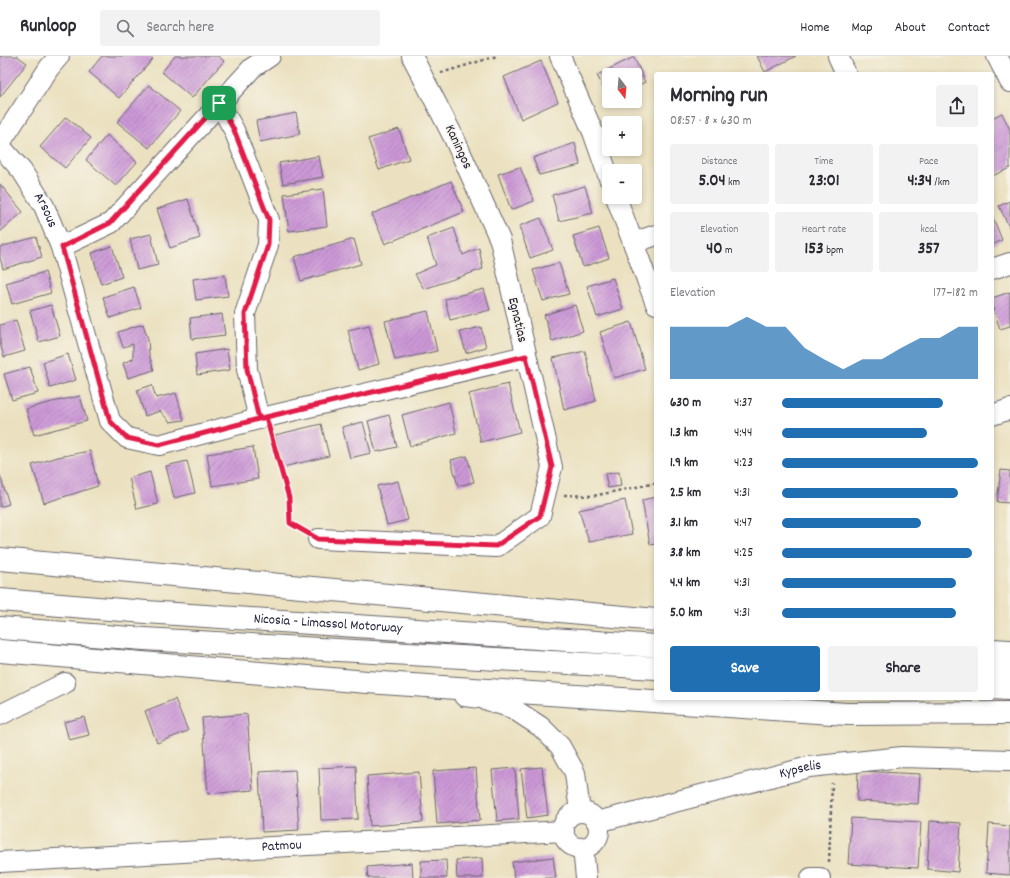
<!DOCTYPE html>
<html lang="en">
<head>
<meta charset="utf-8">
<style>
	:root { --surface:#fff; --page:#f2f2f3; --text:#2b2b33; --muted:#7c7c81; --line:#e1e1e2; --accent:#1f6fb2 }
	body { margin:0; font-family:Dekko,sans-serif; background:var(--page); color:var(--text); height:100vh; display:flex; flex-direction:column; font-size:15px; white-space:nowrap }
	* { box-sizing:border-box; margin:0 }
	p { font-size:13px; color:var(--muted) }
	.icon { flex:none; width:22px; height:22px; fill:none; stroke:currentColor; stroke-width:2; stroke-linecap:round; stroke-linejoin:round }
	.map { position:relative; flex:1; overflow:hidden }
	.details { position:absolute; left:654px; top:16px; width:340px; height:628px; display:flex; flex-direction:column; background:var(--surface); border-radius:4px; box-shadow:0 2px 6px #0003 }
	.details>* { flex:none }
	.needle { width:26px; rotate:164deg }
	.buttons { position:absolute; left:602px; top:12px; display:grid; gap:8px }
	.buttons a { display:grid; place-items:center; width:40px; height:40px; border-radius:4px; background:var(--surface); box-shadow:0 2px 6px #0003; font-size:20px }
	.pin { position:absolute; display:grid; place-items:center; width:34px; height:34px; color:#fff; margin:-17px; border-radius:8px; box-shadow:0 2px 6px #0006 }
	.round { display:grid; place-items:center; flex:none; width:42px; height:42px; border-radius:4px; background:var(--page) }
	.summary { display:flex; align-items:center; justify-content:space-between; height:68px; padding:0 16px }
	h1 { font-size:22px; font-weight:800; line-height:30px }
	.figures { display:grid; grid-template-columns:repeat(3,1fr); gap:6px; height:68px; padding:4px 16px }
	.figures div { display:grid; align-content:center; border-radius:4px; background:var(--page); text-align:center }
	.figures b { font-size:17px; font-weight:800 }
	.figures small { font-size:11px; font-weight:400 }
	.figures p { font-size:11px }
	.chart { height:112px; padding:8px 16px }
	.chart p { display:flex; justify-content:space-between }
	.chart svg { width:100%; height:72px; margin-top:4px; fill:var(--accent); opacity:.7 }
	.primary-button { display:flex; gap:8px; margin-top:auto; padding:8px 16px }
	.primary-button a { flex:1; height:46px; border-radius:4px; background:var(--accent); color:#fff; font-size:16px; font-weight:800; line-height:46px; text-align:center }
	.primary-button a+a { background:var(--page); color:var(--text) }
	ul { padding:0 16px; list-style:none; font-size:13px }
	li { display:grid; grid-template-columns:64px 48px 1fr; align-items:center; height:30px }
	li i { height:10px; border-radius:5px; background:var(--accent) }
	header { display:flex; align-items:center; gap:24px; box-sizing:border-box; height:56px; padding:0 20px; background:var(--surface); border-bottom:1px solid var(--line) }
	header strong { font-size:19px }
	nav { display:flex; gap:22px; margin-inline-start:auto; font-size:14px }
	.search { width:280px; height:36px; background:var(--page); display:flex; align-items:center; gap:10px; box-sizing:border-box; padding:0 14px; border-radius:4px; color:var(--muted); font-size:15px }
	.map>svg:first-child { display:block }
	.building { fill:url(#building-hatch) }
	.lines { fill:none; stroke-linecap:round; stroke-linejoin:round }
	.street-casing { stroke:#68656a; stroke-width:22 }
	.highway-casing { stroke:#68656a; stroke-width:24 }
	.path { stroke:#68656a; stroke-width:2.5; stroke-dasharray:3 3; stroke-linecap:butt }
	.street { stroke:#fff; stroke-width:20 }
	.highway { stroke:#fff; stroke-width:22 }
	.route-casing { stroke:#fff; stroke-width:8 }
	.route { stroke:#e11d48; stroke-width:5 }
	.labels { text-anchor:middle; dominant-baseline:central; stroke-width:3; stroke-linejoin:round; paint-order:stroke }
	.street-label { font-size:14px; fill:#22223b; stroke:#f7f3e8 }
</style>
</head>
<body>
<header>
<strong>Runloop</strong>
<div class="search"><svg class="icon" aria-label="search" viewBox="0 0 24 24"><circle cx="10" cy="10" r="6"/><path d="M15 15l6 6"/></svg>Search here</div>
<nav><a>Home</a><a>Map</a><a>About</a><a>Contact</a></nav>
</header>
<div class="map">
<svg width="1010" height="822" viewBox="0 0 1010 822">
	<defs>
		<pattern id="building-hatch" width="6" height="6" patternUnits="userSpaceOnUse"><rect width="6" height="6" fill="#cc99d7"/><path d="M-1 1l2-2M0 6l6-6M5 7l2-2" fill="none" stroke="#a57cb0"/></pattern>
	</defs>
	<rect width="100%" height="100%" fill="#f7f3e8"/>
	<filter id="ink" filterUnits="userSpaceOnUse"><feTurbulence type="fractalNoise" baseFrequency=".025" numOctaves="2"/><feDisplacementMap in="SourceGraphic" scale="8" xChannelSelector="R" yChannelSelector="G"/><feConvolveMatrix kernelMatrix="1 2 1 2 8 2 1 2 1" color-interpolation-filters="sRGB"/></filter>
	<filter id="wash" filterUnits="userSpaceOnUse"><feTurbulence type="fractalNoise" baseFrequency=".012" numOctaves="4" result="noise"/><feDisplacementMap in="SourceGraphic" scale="16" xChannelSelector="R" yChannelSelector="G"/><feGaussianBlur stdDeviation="0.9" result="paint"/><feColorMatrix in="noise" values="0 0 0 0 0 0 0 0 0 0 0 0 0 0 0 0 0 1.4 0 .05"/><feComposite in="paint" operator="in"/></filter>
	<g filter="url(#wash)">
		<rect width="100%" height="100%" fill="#ebe1c0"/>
		<g id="blocks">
			<g class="building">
				<path d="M0,0H17L27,7L0,41Z"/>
				<path d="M102,0H149L153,3L119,42L89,16Z"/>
				<path d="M175,0H218L224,5L192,42L162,16Z"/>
				<path d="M757,0H796L765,16Z"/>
				<path d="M634,1L645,26L635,31V19H609V44L597,19Z"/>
				<path d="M541,5L558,46L521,63L504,21Z"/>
				<path d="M149,29L180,55L149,92L117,66Z"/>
				<path d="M296,57L300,78L260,86L256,65Z"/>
				<path d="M1002,57L1010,74V112L992,120V62Z"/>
				<path d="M66,61L91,82L65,112L40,91Z"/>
				<path d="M399,73L409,103L379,114L368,83Z"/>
				<path d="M107,79L137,106L116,130L86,104Z"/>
				<path d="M575,87L580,109L539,119L533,102Z"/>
				<path d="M319,100L323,121L283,128L279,107Z"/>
				<path d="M520,111L534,145L511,154L498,118Z"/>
				<path d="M451,125L464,156L385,188L372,158Z"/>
				<path d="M0,128L23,156L0,176Z"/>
				<path d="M585,130L593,157L559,165L552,139Z"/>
				<path d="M323,133L327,170L289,175L284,138Z"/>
				<path d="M188,143L200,182L170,192L157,153Z"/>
				<path d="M1010,145V173L999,150Z"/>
				<path d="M992,159L1002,184L992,189Z"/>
				<path d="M541,162L553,194L530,202L519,170Z"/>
				<path d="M454,172L463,199L479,192L483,213L424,233L415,218L436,209L427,182Z"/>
				<path d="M599,172L609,202L583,211L573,180Z"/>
				<path d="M151,178L158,209L137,214L130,183Z"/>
				<path d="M36,181L42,201L3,213L0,202V191Z"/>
				<path d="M354,183L361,208L301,225L294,201Z"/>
				<path d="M112,190L122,221L101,228L92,197Z"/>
				<path d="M559,207L569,238L543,245L533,214Z"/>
				<path d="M45,216L51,237L12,248L6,227Z"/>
				<path d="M225,219L228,240L196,244L193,223Z"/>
				<path d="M613,222L623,253L597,261L587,230Z"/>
				<path d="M134,231L141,252L110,262L103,241Z"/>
				<path d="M484,233L490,254L450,264L445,243Z"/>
				<path d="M1010,236V270L1000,273L992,249V242Z"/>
				<path d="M51,249L60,280L39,286L30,255Z"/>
				<path d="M575,249L583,275L552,285L544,259Z"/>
				<path d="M428,255L437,295L395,304L385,265Z"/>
				<path d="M222,258L225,279L192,283L190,262Z"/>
				<path d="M16,264L25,295L4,301L0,287V269Z"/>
				<path d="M631,266L645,313L614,322L600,276Z"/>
				<path d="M143,268L148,283L149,299L154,314L128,322L123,307L133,303V288L123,291L118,276Z"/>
				<path d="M369,269L379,308L358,314L348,274Z"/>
				<path d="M481,271L486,291L466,297L460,276Z"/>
				<path d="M227,293L230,314L197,319L195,298Z"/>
				<path d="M585,295L596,345L564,354L553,302Z"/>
				<path d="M68,298L76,324L50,332L43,306Z"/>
				<path d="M30,311L38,337L12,344L4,318Z"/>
				<path d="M508,328L520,376L481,386L469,338Z"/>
				<path d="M152,329L156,342L176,337L184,364L170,366L160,355L145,360L137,334Z"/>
				<path d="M80,340L87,365L34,379L26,353L52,346Z"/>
				<path d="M449,346L456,377L410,390L402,359Z"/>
				<path d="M389,359L397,391L376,396L368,365Z"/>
				<path d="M363,366L371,397L350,402L342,371Z"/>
				<path d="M321,368L329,400L283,411L275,379Z"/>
				<path d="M253,391L258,423L212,430L207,398Z"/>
				<path d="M90,395L98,430L44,447L32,409L58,401Z"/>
				<path d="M467,400L474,426L458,430L451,404Z"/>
				<path d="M187,405L195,437L174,442L166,410Z"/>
				<path d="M1001,414L1010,415V447L997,446Z"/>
				<path d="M150,416L158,448L137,453L129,422Z"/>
				<path d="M619,416L621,430L608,432L605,418Z"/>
				<path d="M0,419L9,448L0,451Z"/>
				<path d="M398,425L408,464L387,469L377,430Z"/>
				<path d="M656,441V488L650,489L642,444Z"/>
				<path d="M625,444L632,478L589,486L579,454Z"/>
				<path d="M175,643L188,675L157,687L145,655Z"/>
				<path d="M247,658L253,734L208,738L202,662Z"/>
				<path d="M84,661L89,679L69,684L64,666Z"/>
				<path d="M356,710L358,763L321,764L319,712Z"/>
				<path d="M542,711L548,759L527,762L521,713Z"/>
				<path d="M476,712L480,764L437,768L433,715Z"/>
				<path d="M515,712L519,763L497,765L492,714Z"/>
				<path d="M295,714L299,774L262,776L259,716Z"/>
				<path d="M858,715L920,718L918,748L857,745Z"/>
				<path d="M419,716L423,766L370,770L367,720Z"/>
				<path d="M851,762L921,766L918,812L848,808Z"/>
				<path d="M930,765L961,767L958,816L927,813Z"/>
				<path d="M989,768L1010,770V819L986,817Z"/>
				<path d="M553,801L556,822H514L512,806Z"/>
				<path d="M482,802L483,822H457L456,804Z"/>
				<path d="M446,804L447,822H421V805Z"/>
				<path d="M412,807L413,822H368L367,811Z"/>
			</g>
		</g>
	</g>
	<g filter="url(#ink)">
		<use href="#blocks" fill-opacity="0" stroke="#68656a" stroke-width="1"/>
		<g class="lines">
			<g class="street-casing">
				<g id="street">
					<path d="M560,0L593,76L609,122"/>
					<path d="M838,0L846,18"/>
					<path d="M997,0L1010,26"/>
					<path d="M219,47L234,74L269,164L268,189L245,258L247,313L259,363"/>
					<path d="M0,87L49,12L59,0"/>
					<path id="s1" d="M0,90L22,115L44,150L61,191L110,365L127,382L159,389L266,361L526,300"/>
					<path d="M616,141L656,248"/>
					<path d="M633,187L656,179"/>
					<path d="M61,191L111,167L252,12L270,0"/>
					<path d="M992,213L1010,207"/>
					<path d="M992,359L1010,353"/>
					<path d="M318,483L496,491L540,460L552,411L500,184L454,82L412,0"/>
					<path d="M464,640L481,642L512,652L541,671L560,690L575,717L580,756"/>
					<path d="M0,659L65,627"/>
					<circle cx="581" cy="774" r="18"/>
					<path id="s2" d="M597,766L809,711L902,701L1010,704"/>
					<path d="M583,792L586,822"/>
					<path id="s3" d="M0,806L564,775"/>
					<path d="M811,822H820"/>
				</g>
			</g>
			<g class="highway-casing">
				<g id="highway">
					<path d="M0,503L656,564"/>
					<path id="s4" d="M0,544L146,556L656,590"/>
					<path d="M0,572L144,583L656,612"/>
					<path d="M992,594L1010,595"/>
					<path d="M0,595L367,626L847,658L1010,657"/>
					<path d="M992,612L1010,611"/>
					<path d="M992,632L1010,633"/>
				</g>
			</g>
			<g class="path">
				<path d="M441,17L497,0"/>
				<path d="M271,379L289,442L290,467L303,474"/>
				<path d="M564,439L593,440L656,427"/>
				<path d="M829,806L832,727"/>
			</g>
			<use href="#street" class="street"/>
			<use href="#highway" class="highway"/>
		</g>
	</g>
	<g class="lines" filter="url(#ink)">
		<g class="route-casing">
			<path id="route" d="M219,47L110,167L62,191L110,365L127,382L159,389L266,361L289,442L290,467L318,483L496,490L540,460L552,411L526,300L266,361L259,363L247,313L245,258L268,189L269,164L234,74L219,47"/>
		</g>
		<use href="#route" class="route"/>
	</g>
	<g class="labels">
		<g class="street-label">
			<text transform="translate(458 91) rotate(65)">Kaningos</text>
			<text stroke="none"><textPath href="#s1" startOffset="79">Arsous</textPath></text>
			<text transform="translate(517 264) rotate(77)">Egnatias</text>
			<text stroke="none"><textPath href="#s4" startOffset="329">Nicosia - Limassol Motorway</textPath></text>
			<text stroke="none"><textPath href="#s2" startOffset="210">Kypselis</textPath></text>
			<text stroke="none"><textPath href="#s3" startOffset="282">Patmou</textPath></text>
		</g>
	</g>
</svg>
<div class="buttons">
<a><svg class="needle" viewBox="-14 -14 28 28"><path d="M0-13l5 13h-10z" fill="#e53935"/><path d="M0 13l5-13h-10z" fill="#7c7c81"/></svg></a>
<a>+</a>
<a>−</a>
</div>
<div class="pin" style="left:219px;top:47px;background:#1e9e55"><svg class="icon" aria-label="arrive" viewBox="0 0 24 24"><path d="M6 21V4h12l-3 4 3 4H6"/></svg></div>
<section class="details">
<div class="summary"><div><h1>Morning run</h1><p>08:57 · 8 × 630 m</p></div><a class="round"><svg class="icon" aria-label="share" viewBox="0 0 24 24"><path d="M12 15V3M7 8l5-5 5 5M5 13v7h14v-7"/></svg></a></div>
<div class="figures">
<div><p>Distance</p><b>5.04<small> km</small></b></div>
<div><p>Time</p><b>23:01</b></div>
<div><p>Pace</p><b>4:34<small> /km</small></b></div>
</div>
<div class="figures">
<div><p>Elevation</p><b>40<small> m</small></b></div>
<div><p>Heart rate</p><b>153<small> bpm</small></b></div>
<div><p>kcal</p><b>357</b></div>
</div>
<div class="chart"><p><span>Elevation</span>177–182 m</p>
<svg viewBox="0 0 160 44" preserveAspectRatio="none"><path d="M0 44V12L10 12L20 12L30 12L40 6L50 12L60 12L70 25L80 32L90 38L100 32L110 32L120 25L130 19L140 19L150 12L160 12V44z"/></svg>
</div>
<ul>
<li><b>630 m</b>4:37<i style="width:82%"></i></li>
<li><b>1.3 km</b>4:44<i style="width:74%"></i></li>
<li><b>1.9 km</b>4:23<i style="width:100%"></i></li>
<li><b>2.5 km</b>4:31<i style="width:90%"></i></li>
<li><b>3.1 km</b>4:47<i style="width:71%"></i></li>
<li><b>3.8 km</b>4:25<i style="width:97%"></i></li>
<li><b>4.4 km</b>4:31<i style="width:89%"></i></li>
<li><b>5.0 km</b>4:31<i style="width:89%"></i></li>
</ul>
<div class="primary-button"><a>Save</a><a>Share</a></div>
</section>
</div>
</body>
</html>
